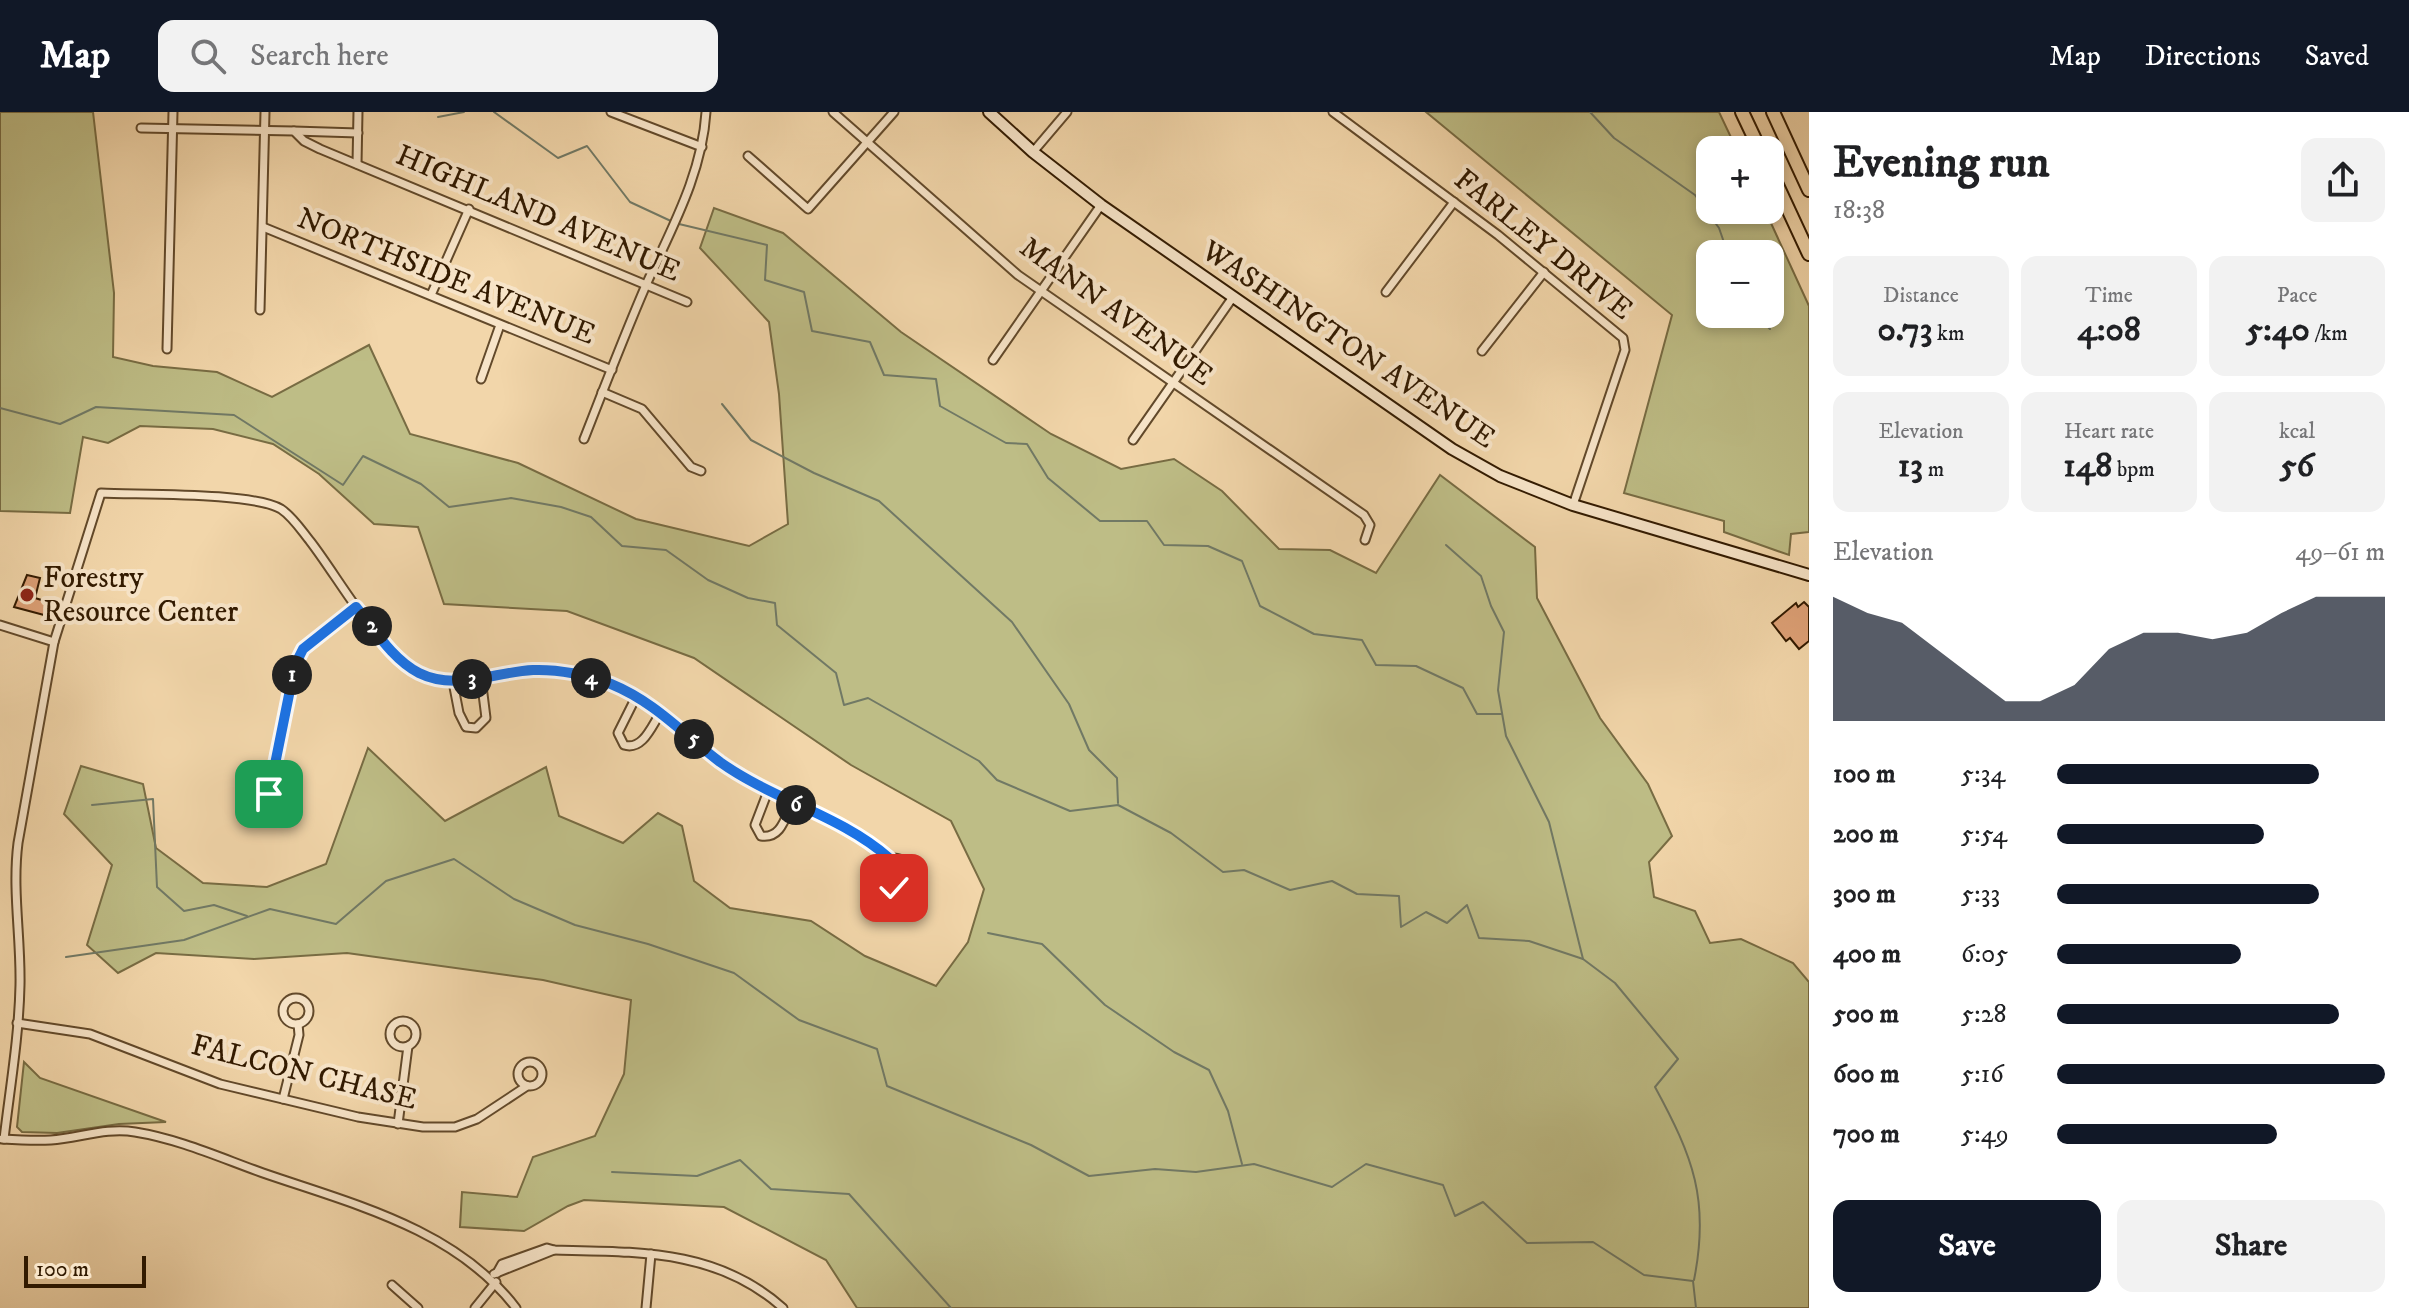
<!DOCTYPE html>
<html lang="en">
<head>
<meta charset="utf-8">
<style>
	:root { --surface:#fff; --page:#f2f2f2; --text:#202124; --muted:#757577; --accent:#111827 }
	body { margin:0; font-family:"IM FELL DW Pica",serif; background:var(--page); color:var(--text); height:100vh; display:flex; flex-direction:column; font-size:30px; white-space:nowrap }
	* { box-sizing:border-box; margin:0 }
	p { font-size:26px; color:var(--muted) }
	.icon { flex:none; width:44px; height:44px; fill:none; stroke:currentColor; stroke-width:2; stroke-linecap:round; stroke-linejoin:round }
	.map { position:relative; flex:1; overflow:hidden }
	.panel { display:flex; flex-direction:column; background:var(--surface); width:600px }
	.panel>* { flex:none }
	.tools { position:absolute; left:1696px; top:24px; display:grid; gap:16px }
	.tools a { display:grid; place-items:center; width:88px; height:88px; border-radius:16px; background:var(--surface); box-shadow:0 4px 12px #0003; font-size:40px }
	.scale { position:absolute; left:24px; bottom:20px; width:122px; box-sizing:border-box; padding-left:8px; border:4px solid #321a00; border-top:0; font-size:22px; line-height:28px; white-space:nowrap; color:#321a00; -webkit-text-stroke:6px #f7e4c8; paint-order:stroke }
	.pin { position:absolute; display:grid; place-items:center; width:68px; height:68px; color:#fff; margin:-34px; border-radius:16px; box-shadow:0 4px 12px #0006 }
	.km { position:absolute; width:40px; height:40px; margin:-20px; border-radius:50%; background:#222; color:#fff; font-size:22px; line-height:40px; text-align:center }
	.round { display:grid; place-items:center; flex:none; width:84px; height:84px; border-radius:16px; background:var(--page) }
	.summary { display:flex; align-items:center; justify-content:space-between; height:136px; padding:0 24px }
	h1 { font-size:44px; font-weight:700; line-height:60px }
	.metrics { display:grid; grid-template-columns:repeat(3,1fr); gap:12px; height:136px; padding:8px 24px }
	.metrics div { display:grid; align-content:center; border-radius:16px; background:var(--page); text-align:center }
	.metrics b { font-size:34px; font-weight:700 }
	.metrics small { font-size:22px; font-weight:400 }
	.metrics p { font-size:22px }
	.chart { height:224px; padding:16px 24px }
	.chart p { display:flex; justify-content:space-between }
	.chart svg { width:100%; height:144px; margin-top:8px; fill:var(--accent); opacity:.7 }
	.action { display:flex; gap:16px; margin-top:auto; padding:16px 24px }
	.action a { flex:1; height:92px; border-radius:16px; background:var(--accent); color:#fff; font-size:32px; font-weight:700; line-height:92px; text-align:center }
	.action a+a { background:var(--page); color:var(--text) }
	ul { padding:0 24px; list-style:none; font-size:26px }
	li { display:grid; grid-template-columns:128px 96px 1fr; align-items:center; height:60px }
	li i { height:20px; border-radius:10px; background:var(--accent) }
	header { display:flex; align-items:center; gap:48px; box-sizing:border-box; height:112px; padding:0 40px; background:var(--accent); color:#fff }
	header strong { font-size:38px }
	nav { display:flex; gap:44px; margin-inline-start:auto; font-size:28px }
	.search { width:560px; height:72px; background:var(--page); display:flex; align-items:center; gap:20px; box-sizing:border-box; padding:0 28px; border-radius:16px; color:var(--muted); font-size:30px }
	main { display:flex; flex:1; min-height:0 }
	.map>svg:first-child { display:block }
	.green { fill:#bebd86; stroke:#786c43; stroke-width:2; fill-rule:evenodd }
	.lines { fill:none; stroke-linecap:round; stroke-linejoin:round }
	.stream { stroke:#717965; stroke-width:2 }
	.building { fill:#dea177; stroke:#321a00; stroke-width:2 }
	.street-casing { stroke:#62492a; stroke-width:11 }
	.secondary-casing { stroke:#321a00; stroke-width:14 }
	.highway-casing { stroke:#321a00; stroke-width:16 }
	.street { stroke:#f7e4c8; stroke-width:7 }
	.secondary { stroke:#f7e4c8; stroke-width:10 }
	.highway { stroke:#f2d6aa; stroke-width:12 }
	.route-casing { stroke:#fff; stroke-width:16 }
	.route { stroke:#1a73e8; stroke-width:10 }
	.poi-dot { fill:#8f2418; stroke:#f7e4c8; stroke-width:3 }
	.labels { text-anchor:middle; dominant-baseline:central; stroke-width:8; stroke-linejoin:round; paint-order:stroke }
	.street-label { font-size:30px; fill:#321a00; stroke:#f7e4c8 }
	.poi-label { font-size:30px; fill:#321a00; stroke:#f7e4c8; text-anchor:start }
</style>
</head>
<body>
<header>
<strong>Map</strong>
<div class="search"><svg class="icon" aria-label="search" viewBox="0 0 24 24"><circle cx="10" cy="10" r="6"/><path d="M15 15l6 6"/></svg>Search here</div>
<nav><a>Map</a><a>Directions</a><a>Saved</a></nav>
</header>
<main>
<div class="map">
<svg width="1809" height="1196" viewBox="0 0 1809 1196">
	<rect width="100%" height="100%" fill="#f2d6aa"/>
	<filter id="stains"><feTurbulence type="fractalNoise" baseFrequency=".0025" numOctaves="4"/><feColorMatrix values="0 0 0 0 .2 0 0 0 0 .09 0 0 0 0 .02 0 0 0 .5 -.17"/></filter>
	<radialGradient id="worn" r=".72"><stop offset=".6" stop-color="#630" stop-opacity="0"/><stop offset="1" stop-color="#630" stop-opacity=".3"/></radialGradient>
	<g class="green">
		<path d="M0,0H93L114,181L113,245L153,254L217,260L272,285L369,233L410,322L518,351L636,407L749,434L788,412L779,282L769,210L700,136L714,96L783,121L901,220L1051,322L1121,357L1174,347L1222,379L1279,437L1330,438L1376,461L1440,363L1535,435L1537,486L1600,606L1648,672L1672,724L1649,750L1654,785L1695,799L1710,831L1741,827L1793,851L1809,870V1196H857L826,1148L724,1095L584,1088L568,1094L524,1119L460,1115L462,1080L517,1085L533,1045L595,1024L624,962L631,888L543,868L347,841L254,847L156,841L118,861L87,833L112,753L64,702L81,654L143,672L156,736L203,771L267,775L326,752L368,636L445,709L546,655L559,704L623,731L658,701L682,714L694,769L730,796L811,809L865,844L936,874L968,830L984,777L951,709L851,653L694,546L567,499L444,492L418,415L374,412L319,362L273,332L213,317L140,314L108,331L83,325L70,401L0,399Z"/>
		<path d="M1426,0H1719L1737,38H1710V98H1765L1809,194V420L1791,422L1789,443L1724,420V409L1624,381L1672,203ZM1710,142H1770V202H1710Z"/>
		<path d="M24,950L40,966L166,1010L119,1012L57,1021L22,1020L17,1015Z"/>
	</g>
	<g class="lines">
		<g class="stream">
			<path d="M494,0L558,46L587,34L630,90L673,110"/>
			<path d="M1590,0L1614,26L1695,83L1719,116L1728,142"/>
			<path d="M438,5L464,0"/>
			<path d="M679,112L767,133L765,168L804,180L812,219L870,230L884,263L936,267L940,294L1006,331L1027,332L1048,366L1100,409H1147L1164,433L1208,434L1242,449L1260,494L1314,522L1362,528L1376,553L1416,554L1463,576L1477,602H1502"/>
			<path d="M1754,202L1770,217"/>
			<path d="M722,292L751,328L814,361L879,389L1012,510L1069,592L1089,638L1117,666L1118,691"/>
			<path d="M0,296L60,312L96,295L234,303L343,373L363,344L421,372L449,395L511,386L561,395L591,405L622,434L666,438L708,468L748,486L775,491L777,513L836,561L844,593L868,586L979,649L997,668L1070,699L1118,693L1171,721L1223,760L1244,758L1290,778L1332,769L1357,782L1399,784L1401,815L1426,800L1447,811L1467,793L1479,826L1529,829L1583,847"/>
			<path d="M1446,433L1481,464L1491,494L1504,520L1498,578L1506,624L1549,710L1583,847L1615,871L1678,947L1655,975C1693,1045 1710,1088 1694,1168"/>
			<path d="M92,693L153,687L157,775L184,799L214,793L247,804"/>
			<path d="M988,821L1042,832L1105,893L1174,940L1209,958L1228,999L1242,1052"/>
			<path d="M66,845L184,828L270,797L336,812L386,769L454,747L514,787L575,813L648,832L734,861L799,908L877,937L887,974L1031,1033L1089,1064L1155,1057L1196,1060L1254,1052L1332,1075L1366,1052L1443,1073L1455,1104L1483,1090L1527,1131L1593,1130L1644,1163L1693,1169L1696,1196"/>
			<path d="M612,1060L697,1064L740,1048L771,1077L849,1082L951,1196"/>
		</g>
	</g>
	<g class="building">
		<path d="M27,463L40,466L35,486L48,490L44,503L14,495Z"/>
		<path d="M1804,490L1809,495V529L1799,537L1790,526L1786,529L1772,511L1796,491L1798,495Z"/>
	</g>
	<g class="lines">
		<g class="street-casing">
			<g id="street">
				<path d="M611,0L702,35"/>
				<path d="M833,0L1018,163L1364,403L1370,413L1365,428"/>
				<path d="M1333,0L1498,123L1623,226L1625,238L1573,393"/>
				<path d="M141,16L294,19L304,29L320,37L687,190"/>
				<path d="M294,19L358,21"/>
				<path d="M1033,40L1067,0"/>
				<path d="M748,44L808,97L894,0"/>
				<path d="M357,52L358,0"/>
				<path d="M263,115L612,258"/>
				<path d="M1386,180L1454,90"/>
				<path d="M431,183L469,97"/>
				<path d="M260,198L265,0"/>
				<path d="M167,237L173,0"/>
				<path d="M1482,239L1544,160"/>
				<path d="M993,248L1101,93"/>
				<path d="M481,267L500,213"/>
				<path d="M602,280L642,297L691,355L701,359"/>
				<path d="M584,327C604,276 624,224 646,173C671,117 702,63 706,0"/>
				<path d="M1133,328L1233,185"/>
				<path d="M0,513L54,530"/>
				<path d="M453,570L459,601L466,615L476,616L486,606L481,566"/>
				<path d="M636,585L618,621L624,633C643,639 652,613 661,600"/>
				<path d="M768,679L755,713L761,724C781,727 785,706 792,691"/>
				<circle cx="269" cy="696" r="14"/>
				<path d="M269,682L295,553L303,537L356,495"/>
				<circle cx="894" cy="761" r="15"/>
				<circle cx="296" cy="899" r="13"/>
				<circle cx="403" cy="922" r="13"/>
				<path d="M17,911L90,922L220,972L358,1005L423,1015H455L477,1007L527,974"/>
				<circle cx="530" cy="962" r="12"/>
				<path d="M283,987L299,923L298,912"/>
				<path d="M398,1012L408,934"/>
				<path d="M2,1027C18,1028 35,1029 51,1028C79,1026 107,1015 135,1020C179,1027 221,1046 263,1061C353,1092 456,1117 516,1196"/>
				<path d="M4,1027C10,976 19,924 20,873C21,825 12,778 18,731L54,530L101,381C139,383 252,380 281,397C293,405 301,418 310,429C338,465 378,538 417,560C454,581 496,558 536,558C551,558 568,561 584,564C650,580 691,632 747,666C794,694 848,709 889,746"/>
				<path d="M497,1161L502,1152L547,1136L554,1138C638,1140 717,1137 783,1196"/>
				<path d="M494,1162L554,1138"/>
				<path d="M392,1173L418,1196"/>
				<path d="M475,1196L496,1170"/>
				<path d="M646,1196L651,1142"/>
			</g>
		</g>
		<g class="secondary-casing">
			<path id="secondary" d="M989,0L1033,40L1101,93L1452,337L1500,364L1573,393L1809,463"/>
		</g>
		<g class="highway-casing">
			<g id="highway">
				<path d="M1742,0L1760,38"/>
				<path d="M1773,0L1809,78"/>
				<path d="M1770,58L1809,142"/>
			</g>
		</g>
		<use href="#street" class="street"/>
		<use href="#secondary" class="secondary"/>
		<use href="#highway" class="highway"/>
	</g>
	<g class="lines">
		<g class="route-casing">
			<path id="route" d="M269,682L295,553L303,537L356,495C374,517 393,548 419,561C455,579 495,560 533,558C558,557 588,563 611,572C655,590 683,622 720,650C773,688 840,703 889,746L881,752L878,761L885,773L894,776"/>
		</g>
		<use href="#route" class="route"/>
	</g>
	<circle class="poi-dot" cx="27" cy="483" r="8"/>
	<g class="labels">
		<g class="street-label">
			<text transform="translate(538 102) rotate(23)">HIGHLAND AVENUE</text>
			<text transform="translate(1543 133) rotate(39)">FARLEY DRIVE</text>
			<text transform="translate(446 165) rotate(22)">NORTHSIDE AVENUE</text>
			<text transform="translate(1116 200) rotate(36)">MANN AVENUE</text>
			<text transform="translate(1348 233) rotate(34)">WASHINGTON AVENUE</text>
			<text transform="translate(304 961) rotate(14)">FALCON CHASE</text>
		</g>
		<g class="poi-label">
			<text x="43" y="466">Forestry<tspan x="43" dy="34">Resource Center</tspan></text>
		</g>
	</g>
	<rect width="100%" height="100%" filter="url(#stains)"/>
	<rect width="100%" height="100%" fill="url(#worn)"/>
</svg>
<div class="tools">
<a>+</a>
<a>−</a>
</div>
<div class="scale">100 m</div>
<div class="pin" style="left:269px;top:682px;background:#1e9e55"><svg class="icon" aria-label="arrive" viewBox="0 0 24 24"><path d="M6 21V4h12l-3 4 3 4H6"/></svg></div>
<div class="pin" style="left:894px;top:776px;background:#d93025"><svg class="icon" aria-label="check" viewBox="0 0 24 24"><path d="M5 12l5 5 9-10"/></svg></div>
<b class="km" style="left:292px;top:563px">1</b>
<b class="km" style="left:372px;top:514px">2</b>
<b class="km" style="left:472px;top:567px">3</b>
<b class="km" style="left:591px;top:566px">4</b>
<b class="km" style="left:694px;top:627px">5</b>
<b class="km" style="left:796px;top:693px">6</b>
</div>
<section class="panel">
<div class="summary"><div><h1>Evening run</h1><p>18:38</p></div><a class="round"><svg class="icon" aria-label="share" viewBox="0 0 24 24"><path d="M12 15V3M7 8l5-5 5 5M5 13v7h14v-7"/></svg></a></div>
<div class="metrics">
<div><p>Distance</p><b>0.73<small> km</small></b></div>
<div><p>Time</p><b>4:08</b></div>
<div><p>Pace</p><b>5:40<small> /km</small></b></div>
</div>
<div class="metrics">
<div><p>Elevation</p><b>13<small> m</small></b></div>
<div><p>Heart rate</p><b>148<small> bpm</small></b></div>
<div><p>kcal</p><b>56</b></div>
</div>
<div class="chart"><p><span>Elevation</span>49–61 m</p>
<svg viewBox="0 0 160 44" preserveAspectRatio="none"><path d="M0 44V6L10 11L20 14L30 22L40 30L50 38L60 38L70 33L80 22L90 17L100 17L110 19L120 17L130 11L140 6L150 6L160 6V44z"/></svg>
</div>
<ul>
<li><b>100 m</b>5:34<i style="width:80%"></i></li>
<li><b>200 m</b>5:54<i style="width:63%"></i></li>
<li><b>300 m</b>5:33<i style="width:80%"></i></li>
<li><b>400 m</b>6:05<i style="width:56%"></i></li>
<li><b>500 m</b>5:28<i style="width:86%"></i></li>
<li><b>600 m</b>5:16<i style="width:100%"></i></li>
<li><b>700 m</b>5:49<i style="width:67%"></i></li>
</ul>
<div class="action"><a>Save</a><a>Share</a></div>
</section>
</main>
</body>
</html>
